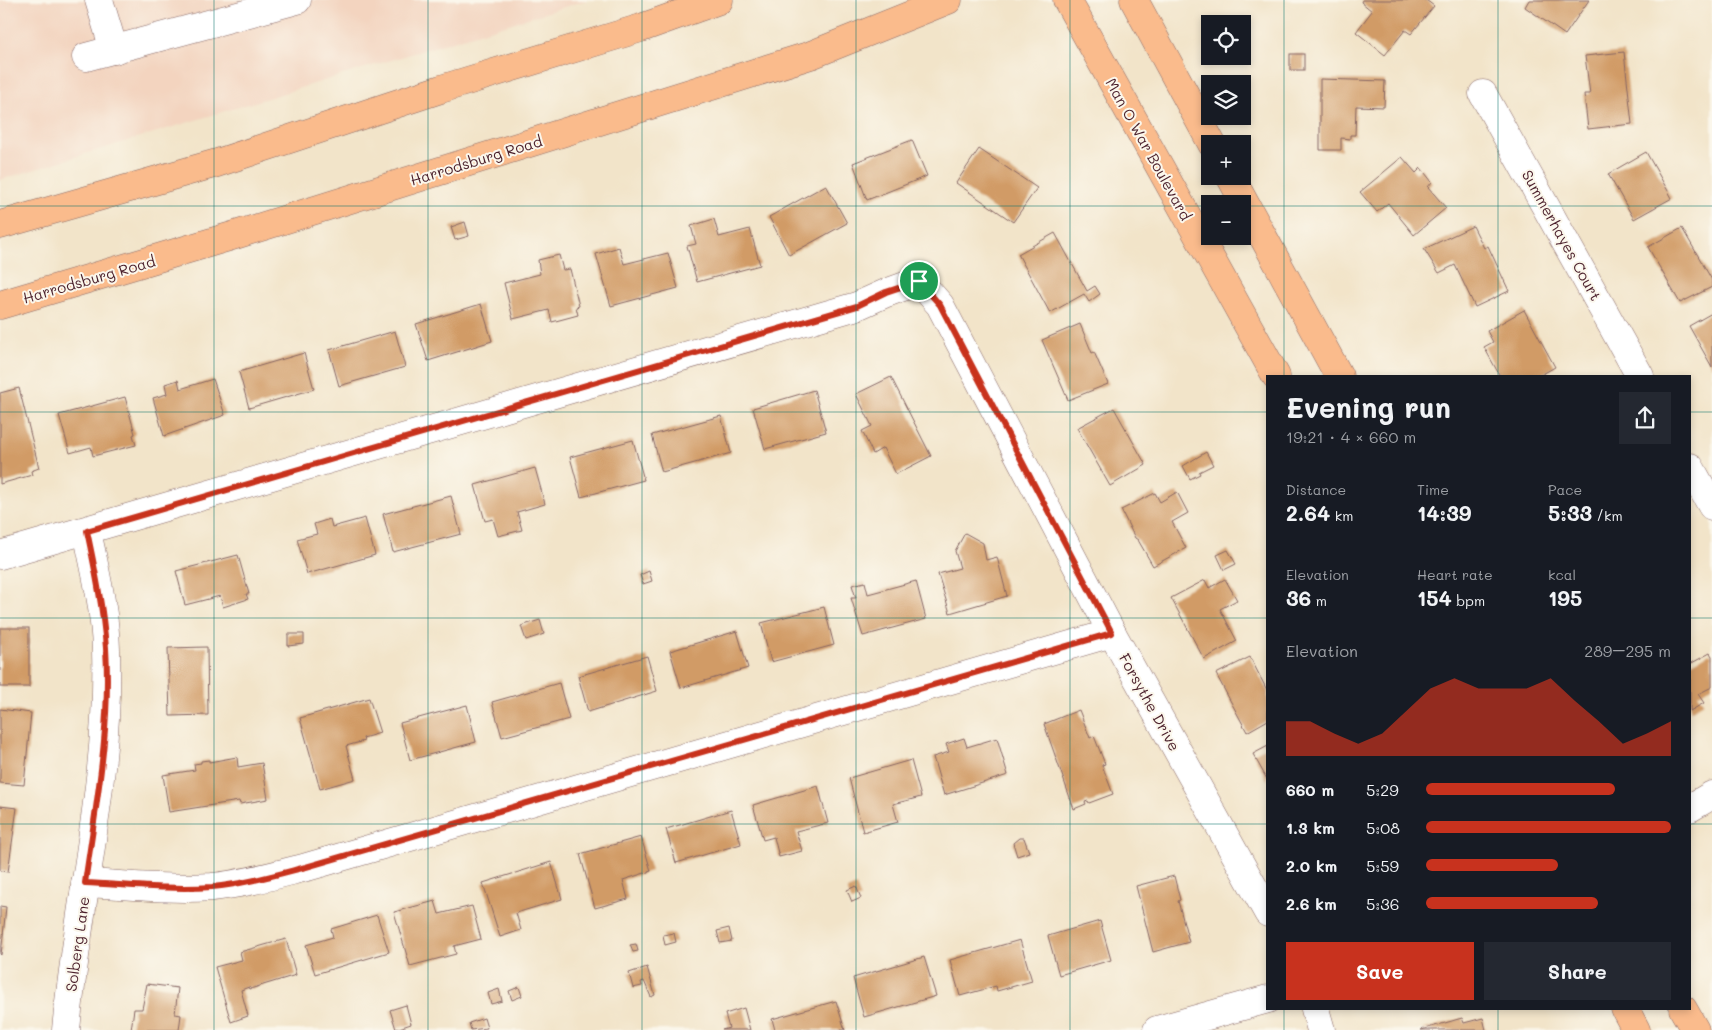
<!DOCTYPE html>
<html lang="en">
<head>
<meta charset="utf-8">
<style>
	:root { --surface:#171b24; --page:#242831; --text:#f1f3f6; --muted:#9ea1a6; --accent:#c8321e }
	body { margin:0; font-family:Mali,sans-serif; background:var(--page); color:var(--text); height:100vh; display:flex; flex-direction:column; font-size:19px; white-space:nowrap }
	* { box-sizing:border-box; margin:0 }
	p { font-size:16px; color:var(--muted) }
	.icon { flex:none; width:28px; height:28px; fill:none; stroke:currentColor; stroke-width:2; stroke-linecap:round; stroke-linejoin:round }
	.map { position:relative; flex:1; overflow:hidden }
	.panel { position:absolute; left:1266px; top:375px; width:425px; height:635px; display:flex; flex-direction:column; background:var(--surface); border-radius:0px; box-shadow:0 2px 8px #0003 }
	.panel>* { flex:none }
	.tools { position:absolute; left:1201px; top:15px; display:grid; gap:10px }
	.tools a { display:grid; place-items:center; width:50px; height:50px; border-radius:0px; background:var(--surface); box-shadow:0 2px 8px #0003; font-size:25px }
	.pin { position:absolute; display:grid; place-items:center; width:42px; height:42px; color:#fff; margin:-21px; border:2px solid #fff; border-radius:50%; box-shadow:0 1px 5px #0007 }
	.round { display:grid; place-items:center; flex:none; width:52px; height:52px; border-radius:0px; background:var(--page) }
	.summary { display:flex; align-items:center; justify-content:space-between; height:85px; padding:0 20px }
	h1 { font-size:28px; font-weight:700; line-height:38px }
	.metrics { display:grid; grid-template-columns:repeat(3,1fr); gap:8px; height:85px; padding:5px 20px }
	.metrics div { display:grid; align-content:center }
	.metrics b { font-size:21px; font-weight:700 }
	.metrics small { font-size:14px; font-weight:400 }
	.metrics p { font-size:14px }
	.chart { height:140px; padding:10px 20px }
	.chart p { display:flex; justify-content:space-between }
	.chart svg { width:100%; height:90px; margin-top:5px; fill:var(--accent); opacity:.7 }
	.primary-button { display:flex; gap:10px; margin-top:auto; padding:10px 20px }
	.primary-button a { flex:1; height:58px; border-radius:0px; background:var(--accent); color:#fff; font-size:20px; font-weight:700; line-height:58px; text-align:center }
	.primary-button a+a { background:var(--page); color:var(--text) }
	ul { padding:0 20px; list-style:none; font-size:16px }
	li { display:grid; grid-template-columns:80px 60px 1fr; align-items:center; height:38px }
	li i { height:12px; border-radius:6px; background:var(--accent) }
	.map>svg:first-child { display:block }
	.built { fill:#f3d4bf }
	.building { fill:#d19b66 }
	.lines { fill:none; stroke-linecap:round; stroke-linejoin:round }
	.minor-casing { stroke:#856462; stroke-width:29 }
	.major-casing { stroke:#856462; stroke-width:29 }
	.minor { stroke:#fff; stroke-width:28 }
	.major { stroke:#fabb8c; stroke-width:28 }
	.route-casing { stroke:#fff; stroke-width:10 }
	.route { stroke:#c8321e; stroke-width:6 }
	.grid { fill:none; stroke:#0f766e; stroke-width:1; stroke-opacity:0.55 }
	.labels { text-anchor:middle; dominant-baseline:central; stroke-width:4; stroke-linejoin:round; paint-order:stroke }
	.street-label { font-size:15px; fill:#4a1f2b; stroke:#fbf7ec }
</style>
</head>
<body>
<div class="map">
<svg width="1712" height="1030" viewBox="0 0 1712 1030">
	<rect width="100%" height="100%" fill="#fbf7ec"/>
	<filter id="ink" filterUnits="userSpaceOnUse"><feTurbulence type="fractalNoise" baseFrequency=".02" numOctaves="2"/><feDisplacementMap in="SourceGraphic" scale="10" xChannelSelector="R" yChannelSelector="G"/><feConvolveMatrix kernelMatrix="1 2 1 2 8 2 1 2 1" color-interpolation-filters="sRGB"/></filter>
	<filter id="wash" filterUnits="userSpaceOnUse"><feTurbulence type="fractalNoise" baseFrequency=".0096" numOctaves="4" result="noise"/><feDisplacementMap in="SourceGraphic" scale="20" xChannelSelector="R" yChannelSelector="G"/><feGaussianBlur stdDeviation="1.12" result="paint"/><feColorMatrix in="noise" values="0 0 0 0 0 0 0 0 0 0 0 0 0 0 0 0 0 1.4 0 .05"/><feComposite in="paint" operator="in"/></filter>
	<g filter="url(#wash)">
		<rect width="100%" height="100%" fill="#f2e4c9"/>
		<path class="built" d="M0,0H587L0,180Z"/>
		<g id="blocks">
			<g class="building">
				<path d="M1362,0H1426L1434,6L1411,34L1405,30L1385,55L1356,32L1372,11L1361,2Z"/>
				<path d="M1529,0H1589L1565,35L1525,7Z"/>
				<path d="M1624,52L1632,124L1588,129L1584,94H1590L1585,56Z"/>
				<rect x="1290" y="54" width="14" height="16"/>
				<path d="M1320,79L1385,81L1384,107L1356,106L1355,135H1350V139L1341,138V150H1320Z"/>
				<path d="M912,140L927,176L867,200L853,163Z"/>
				<path d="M979,149L1037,188L1013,222L956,183Z"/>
				<path d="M1646,152L1672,198L1634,219L1608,174Z"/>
				<path d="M1402,157L1416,173L1421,168L1432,182L1428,187L1446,208L1414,235L1388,203L1377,212L1360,192Z"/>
				<path d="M826,185L847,223L789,255L769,217Z"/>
				<path d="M714,219L719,237L750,229L760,265L697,282L687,246L696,244L691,226Z"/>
				<path d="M465,222L469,236L455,240L451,227Z"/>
				<path d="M1473,226L1484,248L1488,246L1509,291L1475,307L1455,265L1439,273L1424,249Z"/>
				<path d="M1682,228L1712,280V287L1680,303L1648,247Z"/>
				<path d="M1055,233L1087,291L1095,286L1100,294L1089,302L1084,294L1050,313L1018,254Z"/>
				<path d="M619,247L624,264L668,253L678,288L611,306L596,254Z"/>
				<path d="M559,255L563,270L570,269L579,306L576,307L578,315L552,322L549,310L513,319L504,283L540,274L538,260Z"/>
				<path d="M481,304L492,341L428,361L416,324Z"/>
				<path d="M1524,310L1555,367L1539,376H1500L1484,347L1493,342L1487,331Z"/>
				<path d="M1712,313V367L1689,326Z"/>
				<path d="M1080,324L1092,353L1094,352L1108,384L1068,400L1042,340Z"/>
				<path d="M395,331L405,367L339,386L329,350Z"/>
				<path d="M304,353L314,389L249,408L239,372Z"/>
				<path d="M891,377L931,456L896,474L883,448L873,454L862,431L872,426L856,394Z"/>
				<path d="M213,379L225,415L164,436L153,398L167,394L165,384L178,380L180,389Z"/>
				<path d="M19,388L39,468L31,471L32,475L0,484V393Z"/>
				<path d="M814,390L826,432L765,449L753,408Z"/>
				<path d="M125,397L135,434L133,435L136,445L93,456L91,447L70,453L59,415Z"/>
				<path d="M1114,408L1146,465L1110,486L1077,428Z"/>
				<path d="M721,416L731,453L662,472L652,435Z"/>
				<path d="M633,440L644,480L581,497L570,457Z"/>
				<path d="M1206,452L1213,465L1199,472L1200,474L1190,479L1183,466Z"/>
				<path d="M535,468L545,504L517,512L522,530L498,536L493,519L485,521L475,485Z"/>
				<path d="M1177,492L1188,513L1172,522L1186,548L1153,566L1138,540L1135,538L1121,510L1155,493L1160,502Z"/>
				<path d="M451,496L461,534L393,552L383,514Z"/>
				<path d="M365,518L375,555L307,574L297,539L317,534L314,524L330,519L332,527Z"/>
				<path d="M965,533L983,543L986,560L997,557L1007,596L950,613L938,574L960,568L955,551Z"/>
				<path d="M1228,550L1236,564L1224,570L1217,555Z"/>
				<path d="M238,555L249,594H246L248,599L223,607L220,596L185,605L176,571Z"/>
				<path d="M649,571L652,581L643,584L640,575Z"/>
				<path d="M1225,579L1237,600L1220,609L1237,641L1204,659L1171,598L1205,580L1209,588Z"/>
				<path d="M916,581L926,619L863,636L851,598H856L852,585L865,582L868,594Z"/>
				<path d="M824,607L834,645L771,662L761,623Z"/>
				<path d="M540,620L544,634L526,640L521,626Z"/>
				<rect x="0" y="628" width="29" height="59"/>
				<path d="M737,631L748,668L681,688L670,651Z"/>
				<path d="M288,634H304V644L288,646Z"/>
				<path d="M207,647L208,715L170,716L168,648Z"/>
				<path d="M1710,653L1712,656V687L1698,694L1704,703L1690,711V664Z"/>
				<path d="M647,656L657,691L588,712L578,676Z"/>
				<path d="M1250,657L1268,692V720L1247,732L1216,674Z"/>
				<path d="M559,683L569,719L502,737L492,702Z"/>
				<path d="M369,698L380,733L363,738L364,741L346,746L355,779L320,789L300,718Z"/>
				<path d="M467,705L476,742L410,760L400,723Z"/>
				<path d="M0,709L31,713L24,785L0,783Z"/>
				<path d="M1079,710L1090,738L1094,736L1105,764L1102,765L1113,794L1089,803L1088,801L1085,802L1086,804L1074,809L1044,724Z"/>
				<path d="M964,738L967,747L997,738L1008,775L944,795L933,757L949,752L946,744Z"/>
				<path d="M1268,746V781L1253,754Z"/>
				<path d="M237,757L238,767L262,763L268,799L240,804L239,801L169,812L163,775L195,770L194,764L201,763V761L209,760V762Z"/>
				<path d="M911,760L921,797L893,804L898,822L863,832L849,778Z"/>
				<path d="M818,786L828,823L796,831L802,851L779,857L774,837L763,840L753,805Z"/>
				<path d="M0,806L17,808L8,872L0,871Z"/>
				<path d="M731,810L741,844L676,863L666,829Z"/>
				<path d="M641,837L651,871L623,880L628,899L595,908L580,854Z"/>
				<path d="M1019,838H1024L1029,852L1017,856L1013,843Z"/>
				<path d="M551,862L562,899L516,913L521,930L500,937L483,883Z"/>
				<path d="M1174,876L1180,900L1178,901L1189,942L1153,952L1136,886Z"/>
				<path d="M856,886L861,898L852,902L847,890Z"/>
				<path d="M435,901L439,914L472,906L481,939L454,946L456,954L410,966L394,912Z"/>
				<path d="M0,906L6,907L1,955L0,954Z"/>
				<path d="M377,915L389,952L315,974L306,945L333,937L331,929Z"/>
				<path d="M1100,921L1111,960L1059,975L1048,936Z"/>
				<path d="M729,928L732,941L720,943L717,931Z"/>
				<path d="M674,933L676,942L665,945L663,935Z"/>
				<path d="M286,939L296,975L250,989L249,987L241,990L248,1016L231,1022L215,967L242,960L240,952Z"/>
				<path d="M1020,940L1032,981L997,991L996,986L960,996L950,960Z"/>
				<path d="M636,944L638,951L633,952L630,945Z"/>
				<path d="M924,957L936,996L864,1017L853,978Z"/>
				<path d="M647,967L655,995L651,997L644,981L641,982L642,986L633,988L629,973Z"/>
				<path d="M147,984L178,988L175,1014L181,1015L179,1030H131L134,1009H142Z"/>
				<path d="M519,987L522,996L512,1000L509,991Z"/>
				<path d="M499,989L502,1001L491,1004L488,993Z"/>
				<path d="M836,1001L845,1030H775L772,1019Z"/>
				<path d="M406,1005L411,1024L396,1029L390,1010Z"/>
				<path d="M744,1008L750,1030H722L729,1028L725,1014Z"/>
				<path d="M484,1018L487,1028L471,1030L469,1023Z"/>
				<path d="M1462,1018L1464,1023L1483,1018L1486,1030H1421Z"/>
			</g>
		</g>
	</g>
	<g filter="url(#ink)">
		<use href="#blocks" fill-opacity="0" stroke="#856462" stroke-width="1"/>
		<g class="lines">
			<g class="minor-casing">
				<g id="minor">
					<path d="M99,0L114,50"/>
					<path d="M86,57L297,0"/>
					<path d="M1483,94L1640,376"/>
					<path d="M1690,467L1712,506"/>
					<path d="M0,555L857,306L886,293L919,281L940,305L1112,633L1268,913"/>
					<path d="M1690,808L1712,795"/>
					<path d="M85,883C127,885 170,890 212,887C244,884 275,875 307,867L1112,633"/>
					<path d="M1315,1009L1321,1030"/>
					<path d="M66,1030C78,903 110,778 106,650C105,610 95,570 87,531"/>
					<path d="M1157,1030L1268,999"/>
				</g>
			</g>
			<g class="major-casing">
				<g id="major">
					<path d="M1067,0L1276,376"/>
					<path d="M1134,0L1212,144"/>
					<path d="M1230,176L1339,376"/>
					<path d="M0,225L217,163L441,89L641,28L719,0"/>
					<path d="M0,305L232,236L811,55L948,0"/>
					<path d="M1625,1009L1636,1030"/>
					<path d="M1683,1009L1695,1030"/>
				</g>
			</g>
			<use href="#minor" class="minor"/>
			<use href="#major" class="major"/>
		</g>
	</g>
	<g class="lines" filter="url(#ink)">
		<g class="route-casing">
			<path id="route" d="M919,281L940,305L1112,633L306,867C275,875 244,884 212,887C170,890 127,885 85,883C96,806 111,726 106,648C103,608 95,569 87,531L857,306L886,292Z"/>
		</g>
		<use href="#route" class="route"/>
	</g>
	<path class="grid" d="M214,0V1030M428,0V1030M642,0V1030M856,0V1030M1070,0V1030M1284,0V376M1498,0V376M0,206H1210M1242,206H1712M0,412H1268M1690,412H1712M0,618H1268M1690,618H1712M0,824H1268M1690,824H1712M1284,1009V1030M1498,1009V1030"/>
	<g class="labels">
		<g class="street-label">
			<text transform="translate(1149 149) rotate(61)">Man O War Boulevard</text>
			<text transform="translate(476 160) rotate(-17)">Harrodsburg Road</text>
			<text transform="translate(1562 235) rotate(61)">Summerhayes Court</text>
			<text transform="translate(89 279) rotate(-16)">Harrodsburg Road</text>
			<text transform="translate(1150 702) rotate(61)">Forsythe Drive</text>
			<text transform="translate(77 944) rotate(-82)">Solberg Lane</text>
		</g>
	</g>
</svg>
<div class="tools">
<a><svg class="icon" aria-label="locate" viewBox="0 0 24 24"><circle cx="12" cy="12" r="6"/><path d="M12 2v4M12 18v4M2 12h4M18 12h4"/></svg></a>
<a><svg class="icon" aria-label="layers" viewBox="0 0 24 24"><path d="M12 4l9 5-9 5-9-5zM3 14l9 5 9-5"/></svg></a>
<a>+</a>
<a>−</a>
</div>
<div class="pin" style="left:919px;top:281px;background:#1e9e55"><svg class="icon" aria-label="arrive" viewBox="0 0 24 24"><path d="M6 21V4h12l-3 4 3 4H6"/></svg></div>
<section class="panel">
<div class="summary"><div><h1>Evening run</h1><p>19:21 · 4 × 660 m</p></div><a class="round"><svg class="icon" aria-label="share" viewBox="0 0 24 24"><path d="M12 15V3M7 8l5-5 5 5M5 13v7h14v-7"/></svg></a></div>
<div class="metrics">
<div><p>Distance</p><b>2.64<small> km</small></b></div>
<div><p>Time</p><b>14:39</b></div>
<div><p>Pace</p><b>5:33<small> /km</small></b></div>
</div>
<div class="metrics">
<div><p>Elevation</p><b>36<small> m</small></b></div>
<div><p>Heart rate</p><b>154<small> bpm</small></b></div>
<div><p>kcal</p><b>195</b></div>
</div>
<div class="chart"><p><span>Elevation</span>289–295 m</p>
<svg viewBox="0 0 160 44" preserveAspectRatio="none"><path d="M0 44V27L10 27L20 33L30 38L40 33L50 22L60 11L70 6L80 11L90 11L100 11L110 6L120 17L130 27L140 38L150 33L160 27V44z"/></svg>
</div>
<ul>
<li><b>660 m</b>5:29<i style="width:77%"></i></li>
<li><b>1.3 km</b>5:08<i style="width:100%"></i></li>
<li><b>2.0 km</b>5:59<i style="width:54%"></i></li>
<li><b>2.6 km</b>5:36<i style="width:70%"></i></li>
</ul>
<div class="primary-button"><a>Save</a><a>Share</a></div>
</section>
</div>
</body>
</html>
